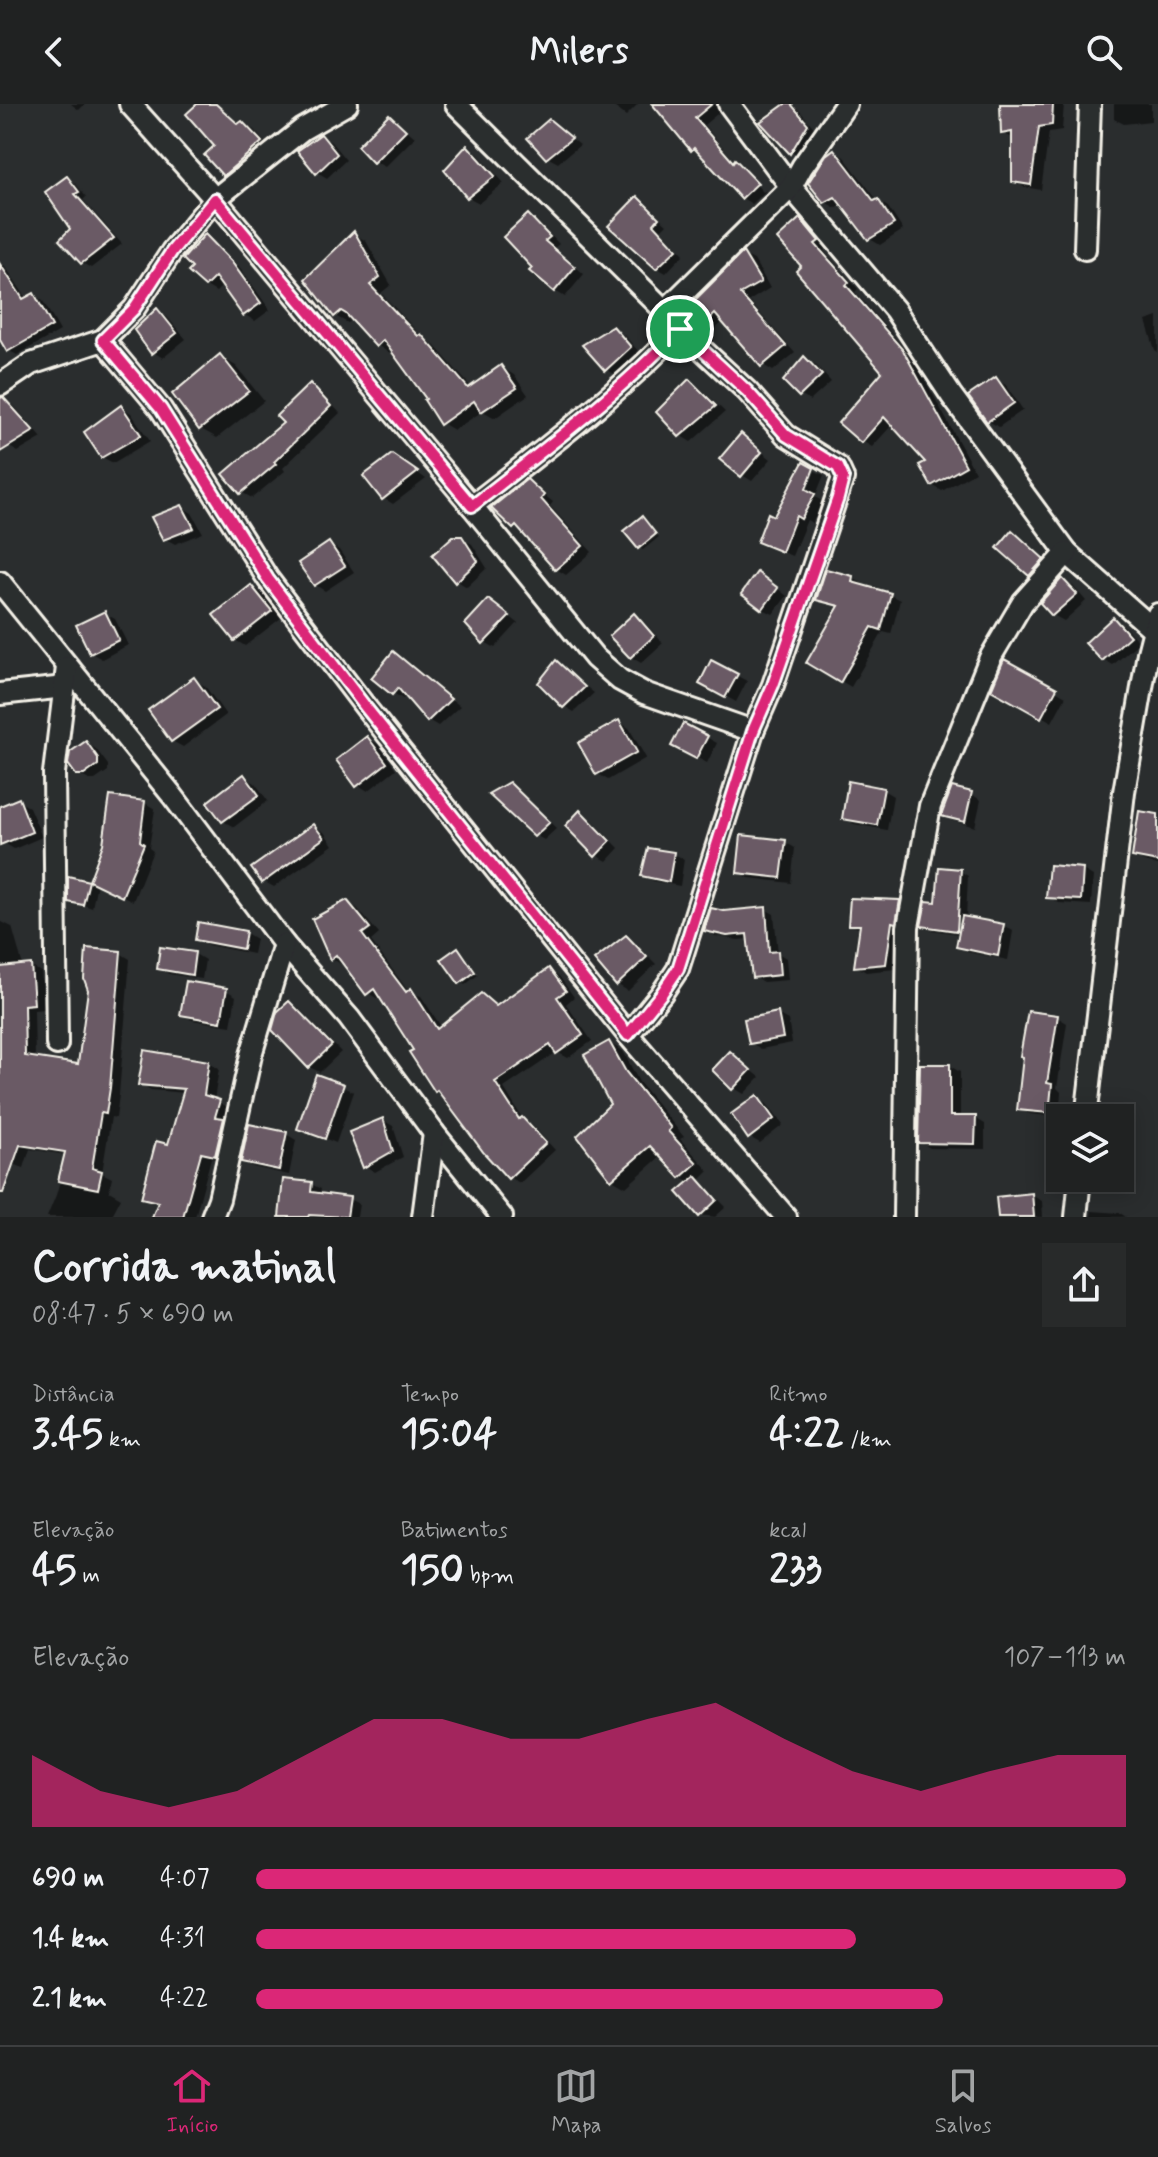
<!DOCTYPE html>
<html lang="pt">
<head>
<meta charset="utf-8">
<style>
	:root { --surface:#202222; --page:#282a2a; --text:#f1f3f6; --muted:#a2a4a5; --line:#3d3f40; --accent:#db2777 }
	body { margin:0; font-family:Mynerve,sans-serif; background:var(--page); color:var(--text); height:100vh; display:flex; flex-direction:column; font-size:30px; white-space:nowrap }
	* { box-sizing:border-box; margin:0 }
	p { font-size:26px; color:var(--muted) }
	.icon { flex:none; width:44px; height:44px; fill:none; stroke:currentColor; stroke-width:2; stroke-linecap:round; stroke-linejoin:round }
	.map { position:relative; height:1113px; overflow:hidden }
	.drawer { display:flex; flex-direction:column; background:var(--surface); flex:1 }
	.drawer>* { flex:none }
	.buttons { position:absolute; left:1046px; top:1000px; display:grid; gap:16px }
	.buttons a { display:grid; place-items:center; width:88px; height:88px; border-radius:0px; background:var(--surface); box-shadow:0 4px 20px #0003,0 0 0 2px var(--line); font-size:40px }
	.pin { position:absolute; display:grid; place-items:center; width:68px; height:68px; color:#fff; margin:-34px; border:4px solid #fff; border-radius:50%; box-shadow:0 2px 8px #0007 }
	.round { display:grid; place-items:center; flex:none; width:84px; height:84px; border-radius:0px; background:var(--page) }
	.headline { display:flex; align-items:center; justify-content:space-between; height:136px; padding:0 32px }
	h1 { font-size:44px; font-weight:700; line-height:60px }
	.metrics { display:grid; grid-template-columns:repeat(3,1fr); gap:12px; height:136px; padding:8px 32px }
	.metrics div { display:grid; align-content:center }
	.metrics b { font-size:40px; font-weight:700 }
	.metrics small { font-size:22px; font-weight:400 }
	.metrics p { font-size:22px }
	.chart { height:224px; padding:16px 32px }
	.chart p { display:flex; justify-content:space-between }
	.chart svg { width:100%; height:144px; margin-top:8px; fill:var(--accent); opacity:.7 }
	ul { padding:0 32px; list-style:none; font-size:26px }
	li { display:grid; grid-template-columns:128px 96px 1fr; align-items:center; height:60px }
	li i { height:20px; border-radius:10px; background:var(--accent) }
	header { display:flex; justify-content:space-between; align-items:center; height:104px; padding:0 32px; background:var(--surface); font-size:36px; font-weight:700 }
	.dock { display:flex; justify-content:space-around; align-items:center; height:112px; border-top:2px solid var(--line); background:var(--surface); font-size:22px; color:var(--muted) }
	.dock a { display:grid; justify-items:center; gap:4px }
	.dock .current { color:var(--accent) }
	.map>svg:first-child { display:block }
	.shadow { fill:#0007 }
	.building { fill:#6a5a65; stroke:#f4f1e8; stroke-width:2 }
	.lines { fill:none; stroke-linecap:round; stroke-linejoin:round }
	.minor-casing { stroke:#f4f1e8; stroke-width:26 }
	.minor { stroke:#2a2d2e; stroke-width:20 }
	.route-casing { stroke:#fff; stroke-width:16 }
	.route { stroke:#db2777; stroke-width:10 }
</style>
</head>
<body>
<header><svg class="icon" aria-label="back" viewBox="0 0 24 24"><path d="M15 5l-7 7 7 7"/></svg>Milers<svg class="icon" aria-label="search" viewBox="0 0 24 24"><circle cx="10" cy="10" r="6"/><path d="M15 15l6 6"/></svg></header>
<div class="map">
<svg width="1158" height="1113" viewBox="0 0 1158 1113">
	<rect width="100%" height="100%" fill="#2a2d2e"/>
	<filter id="ink" filterUnits="userSpaceOnUse"><feTurbulence type="fractalNoise" baseFrequency=".0125" numOctaves="2"/><feDisplacementMap in="SourceGraphic" scale="16" xChannelSelector="R" yChannelSelector="G"/><feConvolveMatrix kernelMatrix="1 2 1 2 8 2 1 2 1" color-interpolation-filters="sRGB"/></filter>
	<g filter="url(#ink)">
		<g class="shadow">
			<path d="M71,0H85L79,6Z"/>
			<path d="M200,0H217L240,21L242,19L253,25L271,45L235,76L225,70Z"/>
			<path d="M610,0H638L626,12Z"/>
			<path d="M666,0H729L704,21L735,58L744,63H740L763,88L767,86L752,100L742,94L702,51L692,45Z"/>
			<path d="M789,0L799,6L817,27L801,54L791,48L763,19Z"/>
			<path d="M1002,0H1064L1062,26L1049,28L1041,86L1024,83L1014,77V35L1003,29Z"/>
			<path d="M1114,0H1151V17L1124,20L1114,15Z"/>
			<path d="M390,12L415,33L385,63L374,57Z"/>
			<path d="M549,17L580,41L558,59L547,53Z"/>
			<path d="M321,32L331,38L346,56L327,74L317,68Z"/>
			<path d="M467,44L478,50L504,79L479,99L468,93Z"/>
			<path d="M834,47L844,53L878,97L888,103L903,126L880,141L870,135L843,100L836,104L825,98Z"/>
			<path d="M68,75L76,80L86,93L83,96L122,140L91,164L82,159L73,125Z"/>
			<path d="M638,95L667,120L661,126L684,150L666,169L657,164Z"/>
			<path d="M528,112L538,118L559,140L554,144L584,170L565,193L555,187L534,164Z"/>
			<path d="M800,116L810,122L828,143L824,147L858,185L855,188L913,254L975,368L942,387L932,381L928,358L893,320L872,343L862,337L884,268L804,162Z"/>
			<path d="M354,130L366,137L391,181L381,189L423,234L433,240L472,284L501,263L514,271L528,291L495,314L483,307L454,326L442,319L428,296L393,245L389,249L377,241L353,215L348,219L335,212Z"/>
			<path d="M205,133L215,139L241,165L270,206L255,217L245,211L223,181L216,188L206,182Z"/>
			<path d="M744,151L754,156L770,184L749,197L795,249L773,267L763,261L724,217L711,229L700,224Z"/>
			<path d="M0,159L5,162L27,195L34,191L43,197L60,227L17,251L8,246L0,232Z"/>
			<path d="M157,207L167,213L186,235L163,254L153,248Z"/>
			<path d="M1158,213V248L1155,246L1146,217Z"/>
			<path d="M613,225L624,231L640,249L616,271L606,265Z"/>
			<path d="M220,253L236,262L264,297L217,334L201,325L175,291Z"/>
			<path d="M804,255L815,260L831,278L810,297L800,291Z"/>
			<path d="M996,276L1006,281L1023,306L999,323L988,317Z"/>
			<path d="M689,277L699,283L725,308L691,338L681,332Z"/>
			<path d="M310,282L320,288L340,309L283,364L285,367L252,394L241,388Z"/>
			<path d="M0,295L14,302L42,334L18,348L8,342L0,333Z"/>
			<path d="M121,303L131,309L150,337L113,359L102,353Z"/>
			<path d="M741,331L771,355L752,377L742,371Z"/>
			<path d="M403,358L426,375L393,400L383,394Z"/>
			<path d="M815,367L824,371L815,393L824,398L812,419L807,416L792,452L770,443L775,414L800,394L804,395Z"/>
			<path d="M528,378L553,398L550,402L592,448L566,471L556,465L524,429L514,423Z"/>
			<path d="M182,403L192,409L203,429L175,440L164,434Z"/>
			<path d="M642,414L659,433L643,446L639,444Z"/>
			<path d="M1013,428L1053,462L1040,476L1030,470Z"/>
			<path d="M461,434L472,440L487,464L467,483L457,477Z"/>
			<path d="M329,440L339,446L354,468L325,487L315,481Z"/>
			<path d="M827,468L853,474L863,480L862,483L890,491L900,496L891,530L883,528L851,583L809,558L840,504L818,495Z"/>
			<path d="M768,477L787,492L773,510L763,505Z"/>
			<path d="M1062,477L1073,482L1086,497L1064,517L1053,511Z"/>
			<path d="M252,483L262,489L281,514L245,542L235,536Z"/>
			<path d="M499,504L518,519L495,544L485,538Z"/>
			<path d="M104,509L115,515L128,541L102,555L91,549Z"/>
			<path d="M634,512L644,518L663,539L641,559L631,553Z"/>
			<path d="M1114,516L1124,522L1139,538L1113,561L1103,555Z"/>
			<path d="M393,549L460,602L438,622L428,616L406,591L403,595L393,589Z"/>
			<path d="M556,558L594,589L574,608L564,602Z"/>
			<path d="M1005,558L1066,592L1052,618L994,585Z"/>
			<path d="M712,559L747,577L736,598L702,579Z"/>
			<path d="M194,576L205,582L226,611L183,643L172,637Z"/>
			<path d="M619,618L629,624L646,654L608,676L598,670Z"/>
			<path d="M684,621L717,639L707,659L674,641Z"/>
			<path d="M367,634L378,640L396,665L368,687L358,681Z"/>
			<path d="M86,639L96,645L108,661V667L95,676H89L78,670Z"/>
			<path d="M244,673L255,679L268,697L234,723L223,717Z"/>
			<path d="M509,681L517,686L557,724L544,736L535,731Z"/>
			<path d="M883,686L893,692L887,726L854,720L844,714Z"/>
			<path d="M971,690L981,696L975,723L954,717L944,712Z"/>
			<path d="M18,697L29,703L42,733L14,745L4,739L0,730V704Z"/>
			<path d="M145,699L155,705L149,744L153,747L133,797L97,779L92,804L70,796V774L90,779L105,741Z"/>
			<path d="M581,709L591,715L619,744L607,757L596,751Z"/>
			<path d="M1158,712V761L1144,758L1134,752Z"/>
			<path d="M313,722L324,728L333,741L274,783L263,777Z"/>
			<path d="M785,738L795,744L791,779L749,774L739,768Z"/>
			<path d="M674,750L684,755L680,782L653,777L643,771Z"/>
			<path d="M1083,766L1093,772L1091,801L1059,799L1048,793Z"/>
			<path d="M960,767L968,772L966,814L1003,821L1013,827L1008,856L968,848L958,842L960,830L932,826L924,821Z"/>
			<path d="M347,798L357,804L379,830L371,837L409,888L421,892L442,924L482,891L498,903L549,866L559,872L574,893L566,900L592,937L568,954L557,948L504,984L524,1017L532,1021L555,1046L520,1079L510,1074L443,990L436,987L412,949L415,946L381,893L378,895L368,889L344,858L341,860L331,854Z"/>
			<path d="M899,798L909,804L902,823L896,865L866,868L856,862L862,826L850,820Z"/>
			<path d="M765,805L774,810L778,849L786,854L788,876L763,878L754,873L749,835L738,836L715,832L706,826L724,809Z"/>
			<path d="M0,817L12,823L23,862H30L41,868L44,905L34,906L35,955L79,962L120,849L130,855L119,991L116,1014L111,1013L102,1069L112,1074L109,1087L121,1094L111,1113H47L56,1091L67,1051L30,1045L24,1064L0,1056Z"/>
			<path d="M246,829L256,835L253,850L208,841L197,835Z"/>
			<path d="M626,834L636,840L656,860L628,887L618,881L597,856Z"/>
			<path d="M458,846L478,871L465,881L461,878Z"/>
			<path d="M195,850L205,856L202,875L169,870L159,864Z"/>
			<path d="M226,886L236,892L231,922L192,916L182,910Z"/>
			<path d="M289,899L299,905L341,948L320,968L309,963Z"/>
			<path d="M777,910L788,916L792,939L761,945L751,939Z"/>
			<path d="M1057,913L1067,919L1057,984L1061,988L1059,1013L1030,1010L1019,1004Z"/>
			<path d="M609,939L623,947L639,978L684,1033L680,1035L709,1067L700,1076L726,1103L715,1113L700,1111L691,1078L682,1073L662,1051L626,1083L612,1075V1000Z"/>
			<path d="M145,948L209,959L219,965L214,996L230,1004L225,1018L233,1022L224,1056L211,1054L195,1113H154L159,1100L143,1093L169,1043L185,989L151,986L140,980Z"/>
			<path d="M730,949L760,973L744,990L734,984Z"/>
			<path d="M950,962L960,968V1014H975L985,1020V1045L930,1044L920,1038Z"/>
			<path d="M317,972L354,988L336,1039L299,1024Z"/>
			<path d="M757,994L767,1000L783,1021L760,1039L749,1033Z"/>
			<path d="M383,1016L393,1022L403,1053L375,1068L365,1062Z"/>
			<path d="M286,1030L296,1036L289,1071L253,1063L243,1057Z"/>
			<path d="M311,1080L321,1085L320,1091L349,1095L359,1100L357,1113H281Z"/>
			<path d="M1031,1091L1042,1097L1043,1113H1000Z"/>
			<path d="M1092,1107L1120,1109L1126,1113H1091Z"/>
		</g>
		<g class="building">
			<path d="M197,0H216L238,20L242,17L262,38L223,72L204,51L214,42L186,10Z"/>
			<path d="M652,0H712L695,14L733,58L735,55L758,79L741,95L694,44L691,47Z"/>
			<path d="M785,0H791L808,20L790,50L760,18Z"/>
			<path d="M1000,0H1053L1052,21L1039,23L1031,81L1012,78V28L1001,30Z"/>
			<path d="M389,10L406,26L373,59L357,42Z"/>
			<path d="M549,15L572,34L546,55L527,34Z"/>
			<path d="M321,30L337,50L316,70L297,47Z"/>
			<path d="M467,41L495,72L467,94L444,66Z"/>
			<path d="M834,45L874,97L878,95L894,120L868,136L835,93L824,99L808,79L826,51Z"/>
			<path d="M67,72L79,88L75,90L114,134L81,160L59,136L70,125L45,88Z"/>
			<path d="M637,92L659,114L654,120L677,145L656,165L608,122Z"/>
			<path d="M528,110L550,133L545,137L575,163L554,188L529,167L532,164L503,133Z"/>
			<path d="M800,114L819,137L815,140L849,178L846,181L903,246L966,362L931,382L919,361L925,358L884,313L861,339L838,319L882,268L796,167L801,162L777,135Z"/>
			<path d="M354,127L380,173L370,181L418,232L421,230L468,284L501,261L517,284L481,308L474,297L440,321L424,296L426,295L383,236L376,243L346,210L341,207L334,213L305,175Z"/>
			<path d="M205,130L231,157L261,199L243,212L215,173L205,183L188,168L192,164L183,155Z"/>
			<path d="M743,148L761,178L740,190L786,242L761,263L715,210L699,225L683,208Z"/>
			<path d="M0,160L23,195L34,189L52,222L7,248L0,236Z"/>
			<path d="M157,204L177,229L151,250L134,226Z"/>
			<path d="M613,222L631,243L605,267L582,241Z"/>
			<path d="M220,250L249,287L199,326L172,290Z"/>
			<path d="M804,252L822,271L799,293L783,277Z"/>
			<path d="M996,273L1014,299L987,318L968,292Z"/>
			<path d="M689,275L716,302L679,333L656,308Z"/>
			<path d="M310,279L331,302L274,358L276,360L240,390L223,370L283,319L276,312Z"/>
			<path d="M3,293L34,327L0,348V294Z"/>
			<path d="M121,301L141,331L101,354L84,328Z"/>
			<path d="M741,329L762,348L741,373L719,355Z"/>
			<path d="M392,350L418,368L382,396L363,372Z"/>
			<path d="M803,358L814,364L806,385L815,390L801,415L796,412L782,448L757,438L768,409L774,412Z"/>
			<path d="M527,375L544,391L541,395L583,442L555,466L516,422L513,425L491,404Z"/>
			<path d="M182,401L194,424L163,436L151,413Z"/>
			<path d="M642,412L656,430L638,445L623,427Z"/>
			<path d="M1012,426L1044,455L1029,472L997,444Z"/>
			<path d="M453,432H462L478,457L455,479L432,451Z"/>
			<path d="M329,438L345,462L314,482L298,459Z"/>
			<path d="M826,465L853,472L852,478L891,489L881,526L872,523L840,579L806,559L839,502L816,496Z"/>
			<path d="M757,468L778,484L762,506L741,490Z"/>
			<path d="M1062,474L1077,490L1052,512L1040,499Z"/>
			<path d="M251,481L272,507L234,537L213,511Z"/>
			<path d="M488,495L510,512L483,540L465,520Z"/>
			<path d="M105,507L119,536L90,550L76,521Z"/>
			<path d="M634,509L654,532L630,554L609,532Z"/>
			<path d="M1113,513L1130,532L1102,557L1085,539Z"/>
			<path d="M393,547L451,595L427,618L398,584L392,591L371,574Z"/>
			<path d="M1004,555L1057,584L1041,614L991,586Z"/>
			<path d="M556,556L585,583L563,604L538,579Z"/>
			<path d="M711,556L738,570L725,594L699,580Z"/>
			<path d="M194,573L217,605L171,638L148,606Z"/>
			<path d="M619,616L637,648L596,671L578,639Z"/>
			<path d="M683,619L708,632L696,655L671,642Z"/>
			<path d="M367,632L387,659L356,683L336,656Z"/>
			<path d="M86,637L98,654V661L84,671H76L68,660L70,648Z"/>
			<path d="M244,670L259,691L222,718L207,698Z"/>
			<path d="M848,677L884,684L877,721L842,715Z"/>
			<path d="M509,678L550,718L534,733L488,690Z"/>
			<path d="M952,683L972,688L965,718L941,712Z"/>
			<path d="M110,692L145,697L140,737L144,740L122,793L89,777L103,740Z"/>
			<path d="M19,694L32,728L0,741V702Z"/>
			<path d="M580,706L610,737L595,753L565,722Z"/>
			<path d="M1139,707L1158,710V758L1132,753Z"/>
			<path d="M313,720L324,734L262,779L251,764Z"/>
			<path d="M741,731L786,736L781,774L737,769Z"/>
			<path d="M648,744L674,748L669,778L641,772Z"/>
			<path d="M1049,761L1083,764L1081,796L1046,794Z"/>
			<path d="M939,763L961,765L957,827L921,822L926,797L936,798Z"/>
			<path d="M68,772L89,777L83,801L68,798Z"/>
			<path d="M850,794L900,796L896,819L892,818L886,860L854,863L860,821H848Z"/>
			<path d="M347,796L370,824L362,830L406,888L411,884L437,925L481,889L496,902L549,864L566,887L557,893L583,931L556,950L550,941L495,978L519,1015L522,1013L546,1039L508,1075L484,1049L437,986L435,988L409,948L413,946L374,885L366,891L336,851L330,856L312,815Z"/>
			<path d="M766,803L769,848L778,847L780,871L752,874L747,830L727,832L704,827L711,804L724,807Z"/>
			<path d="M962,812L1004,820L998,852L956,843Z"/>
			<path d="M198,818L246,827L243,845L195,836Z"/>
			<path d="M626,831L647,853L616,882L594,856Z"/>
			<path d="M160,843L195,848L192,871L157,865Z"/>
			<path d="M458,843L475,868L459,880L441,855Z"/>
			<path d="M86,844L121,847L110,984L106,1010L101,1009L92,1064L102,1067L98,1085L58,1077L65,1048L20,1041L3,1089H0V863L31,860L34,900L24,901L25,952L78,960L88,886L84,875Z"/>
			<path d="M186,877L227,884L221,918L180,911Z"/>
			<path d="M289,897L332,941L308,964L272,926L277,908Z"/>
			<path d="M1028,907L1058,911L1047,979L1052,980L1049,1009L1017,1006L1023,953L1020,952Z"/>
			<path d="M778,908L783,934L749,940L744,915Z"/>
			<path d="M609,937L626,968L671,1024L668,1027L697,1059L680,1074L650,1042L611,1076L577,1032L610,1000L584,951Z"/>
			<path d="M144,946L209,957L204,991L220,996L215,1013L224,1014L215,1052L201,1049L183,1113H152L158,1098L141,1094L156,1037L168,1040L184,985L138,981Z"/>
			<path d="M730,947L751,966L732,986L712,966Z"/>
			<path d="M920,960H950V1012H976L975,1040L918,1039Z"/>
			<path d="M316,970L344,980L325,1035L297,1025Z"/>
			<path d="M757,991L774,1015L748,1035L731,1010Z"/>
			<path d="M383,1014L393,1047L363,1064L349,1028Z"/>
			<path d="M249,1020L287,1028L279,1066L241,1058Z"/>
			<path d="M696,1072L717,1096L699,1113L677,1088Z"/>
			<path d="M283,1075L312,1078L311,1088L350,1093L347,1113L309,1111L308,1113H279Z"/>
			<path d="M1032,1089L1034,1113H998L996,1093Z"/>
		</g>
		<g class="lines">
			<g class="minor-casing">
				<g id="minor">
					<path d="M130,0L215,95L472,402L595,554L620,576L644,589L753,627"/>
					<path d="M456,0L665,207"/>
					<path d="M729,0L791,83L895,206L951,291L1067,449L1153,525"/>
					<path d="M1085,145L1090,0"/>
					<path d="M103,236L134,205L172,147L215,95L303,25L347,0"/>
					<path d="M0,281L31,260L103,236L161,305L268,475L367,605L628,931"/>
					<path d="M472,402C544,346 617,291 680,225"/>
					<path d="M0,478L172,691L284,840L349,914L434,1029L502,1113"/>
					<path d="M0,590L65,583"/>
					<path d="M57,940L54,669L67,563"/>
					<path d="M1086,1014L1124,688L1148,549L1158,510"/>
					<path d="M212,1113L219,1095L251,951L284,840"/>
					<path d="M423,1113L434,1029"/>
					<path d="M786,1113L628,931L662,889L678,865L753,627L773,581L843,374L838,363L786,331L747,287L680,225L665,207L791,83L802,63L846,0"/>
					<path d="M904,1113L908,823L930,702L990,554L1023,498L1067,449"/>
					<path d="M1076,1113L1080,1074"/>
				</g>
			</g>
			<use href="#minor" class="minor"/>
		</g>
	</g>
	<g class="lines" filter="url(#ink)">
		<g class="route-casing">
			<path id="route" d="M215,95L472,402C544,346 617,291 680,225L747,287L786,331L838,363L843,374L838,394L773,581L753,627L678,865L662,889L628,931L367,605L268,475L161,305L103,236L134,205L172,147Z"/>
		</g>
		<use href="#route" class="route"/>
	</g>
</svg>
<div class="buttons">
<a><svg class="icon" aria-label="layers" viewBox="0 0 24 24"><path d="M12 4l9 5-9 5-9-5zM3 14l9 5 9-5"/></svg></a>
</div>
<div class="pin" style="left:680px;top:225px;background:#1e9e55"><svg class="icon" aria-label="arrive" viewBox="0 0 24 24"><path d="M6 21V4h12l-3 4 3 4H6"/></svg></div>
</div>
<section class="drawer">
<div class="headline"><div><h1>Corrida matinal</h1><p>08:47 · 5 × 690 m</p></div><a class="round"><svg class="icon" aria-label="share" viewBox="0 0 24 24"><path d="M12 15V3M7 8l5-5 5 5M5 13v7h14v-7"/></svg></a></div>
<div class="metrics">
<div><p>Distância</p><b>3.45<small> km</small></b></div>
<div><p>Tempo</p><b>15:04</b></div>
<div><p>Ritmo</p><b>4:22<small> /km</small></b></div>
</div>
<div class="metrics">
<div><p>Elevação</p><b>45<small> m</small></b></div>
<div><p>Batimentos</p><b>150<small> bpm</small></b></div>
<div><p>kcal</p><b>233</b></div>
</div>
<div class="chart"><p><span>Elevação</span>107–113 m</p>
<svg viewBox="0 0 160 44" preserveAspectRatio="none"><path d="M0 44V22L10 33L20 38L30 33L40 22L50 11L60 11L70 17L80 17L90 11L100 6L110 17L120 27L130 33L140 27L150 22L160 22V44z"/></svg>
</div>
<ul>
<li><b>690 m</b>4:07<i style="width:100%"></i></li>
<li><b>1.4 km</b>4:31<i style="width:69%"></i></li>
<li><b>2.1 km</b>4:22<i style="width:79%"></i></li>
</ul>
</section>
<nav class="dock">
<a class="current"><svg class="icon" aria-label="home" viewBox="0 0 24 24"><path d="M3 11l9-7 9 7M6 9v11h12V9"/></svg>Início</a>
<a><svg class="icon" aria-label="map" viewBox="0 0 24 24"><path d="M3 6l6-2 6 2 6-2v14l-6 2-6-2-6 2zM9 4v14M15 6v14"/></svg>Mapa</a>
<a><svg class="icon" aria-label="saved" viewBox="0 0 24 24"><path d="M7 4h10v16l-5-4-5 4z"/></svg>Salvos</a>
</nav>
</body>
</html>
